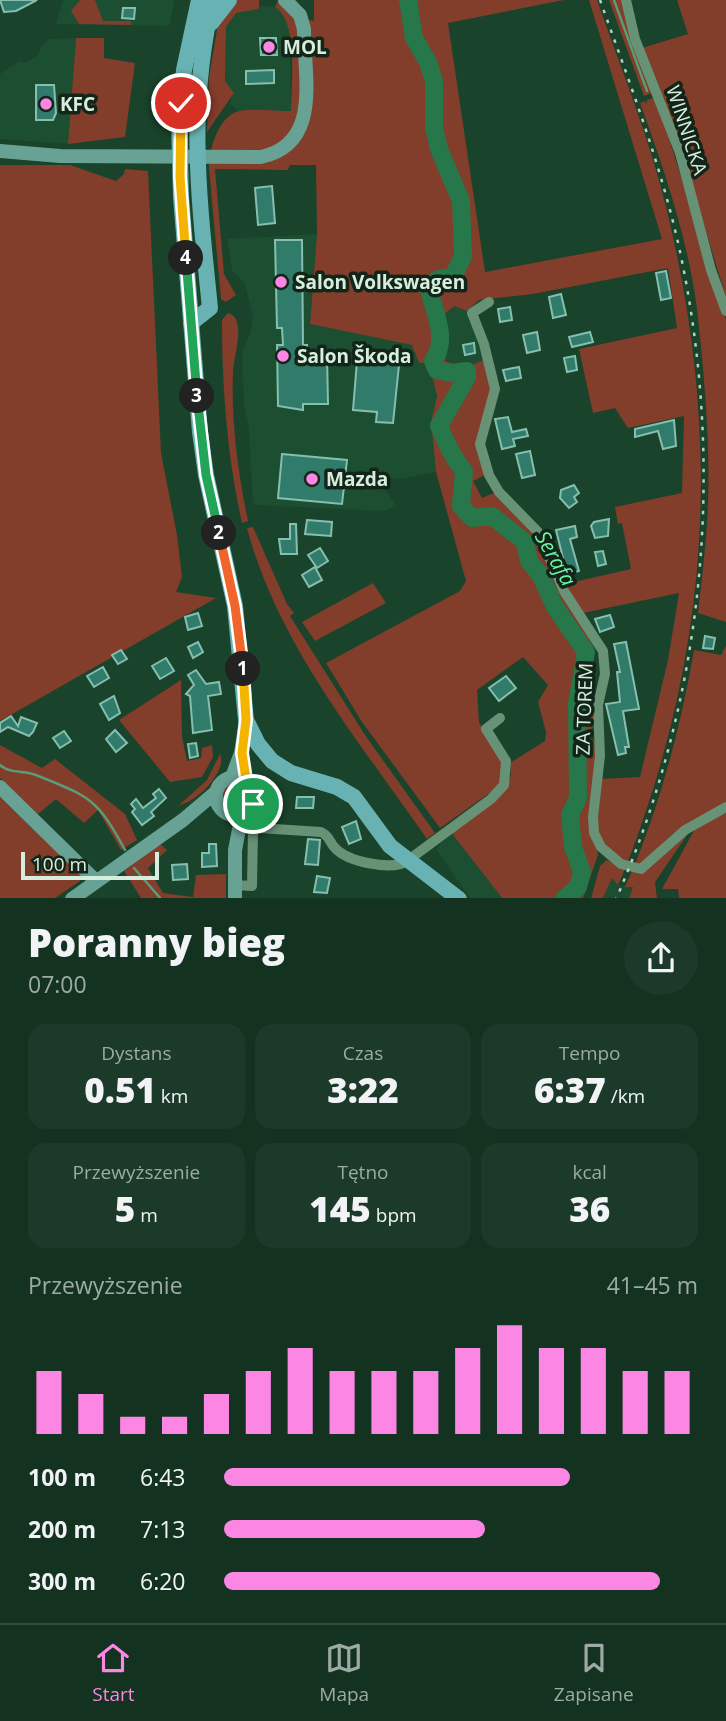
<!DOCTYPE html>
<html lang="pl">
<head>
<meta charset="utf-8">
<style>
	:root { --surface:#133220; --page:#1c3a29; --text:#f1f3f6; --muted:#9daaa5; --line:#324d3e; --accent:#fc86e4 }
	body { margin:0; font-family:"Open Sans",sans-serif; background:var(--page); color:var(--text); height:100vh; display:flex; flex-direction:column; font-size:26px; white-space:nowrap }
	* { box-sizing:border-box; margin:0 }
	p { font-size:23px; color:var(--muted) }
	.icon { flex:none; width:38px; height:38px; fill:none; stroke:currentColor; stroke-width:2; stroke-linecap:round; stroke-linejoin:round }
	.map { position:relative; height:898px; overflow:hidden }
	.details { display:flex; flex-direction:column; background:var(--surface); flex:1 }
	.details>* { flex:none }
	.scale { position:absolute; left:21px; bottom:18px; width:138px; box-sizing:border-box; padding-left:7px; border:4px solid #d7eede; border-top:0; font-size:19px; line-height:24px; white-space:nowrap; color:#d7eede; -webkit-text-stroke:5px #132519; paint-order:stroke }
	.pin { position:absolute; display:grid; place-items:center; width:60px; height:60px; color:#fff; margin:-30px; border:4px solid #fff; border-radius:50%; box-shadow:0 2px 7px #0007 }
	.km { position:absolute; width:35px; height:35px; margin:-18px; border-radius:50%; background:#222; color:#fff; font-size:19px; line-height:35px; text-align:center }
	.round { display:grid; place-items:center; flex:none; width:74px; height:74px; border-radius:37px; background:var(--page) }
	.head { display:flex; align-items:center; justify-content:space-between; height:119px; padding:0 28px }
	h1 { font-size:38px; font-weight:800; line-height:52px }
	.stats { display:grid; grid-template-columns:repeat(3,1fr); gap:10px; height:119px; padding:7px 28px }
	.stats div { display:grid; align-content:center; border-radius:18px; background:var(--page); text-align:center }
	.stats b { font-size:35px; font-weight:800 }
	.stats small { font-size:19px; font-weight:400 }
	.stats p { font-size:19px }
	.chart { height:196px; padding:14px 28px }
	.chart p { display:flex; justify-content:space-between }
	.chart svg { width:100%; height:126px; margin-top:7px; stroke:var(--accent); stroke-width:6 }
	ul { padding:0 28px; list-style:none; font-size:23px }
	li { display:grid; grid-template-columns:112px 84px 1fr; align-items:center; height:52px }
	li i { height:18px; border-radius:9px; background:var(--accent) }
	.menu { display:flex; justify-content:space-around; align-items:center; height:98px; border-top:2px solid var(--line); background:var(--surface); font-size:19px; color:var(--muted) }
	.menu a { display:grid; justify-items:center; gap:4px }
	.menu .current { color:var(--accent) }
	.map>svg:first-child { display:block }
	.built { fill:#1c4e32 }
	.green { fill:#823d2b }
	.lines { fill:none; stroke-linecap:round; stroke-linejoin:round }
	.stream { stroke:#5b9b76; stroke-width:2.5 }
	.river { stroke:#26774a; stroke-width:18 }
	.building { fill:#307b69; stroke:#86bfaf; stroke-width:2 }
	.street { stroke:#679275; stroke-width:10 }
	.secondary { stroke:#68a294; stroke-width:14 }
	.primary { stroke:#69b2b4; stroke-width:16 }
	.rail { stroke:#b8d2c1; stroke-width:2.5; stroke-dasharray:3.5 7; stroke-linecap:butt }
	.split-1-casing { stroke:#fff; stroke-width:14 }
	.split-2-casing { stroke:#fff; stroke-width:14 }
	.split-3-casing { stroke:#fff; stroke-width:14 }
	.split-4-casing { stroke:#fff; stroke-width:14 }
	.split-5-casing { stroke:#fff; stroke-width:14 }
	.split-1 { stroke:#f5b400; stroke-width:9 }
	.split-2 { stroke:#f0652b; stroke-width:9 }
	.split-3 { stroke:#22a559; stroke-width:9 }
	.split-4 { stroke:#22a559; stroke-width:9 }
	.split-5 { stroke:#f5b400; stroke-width:9 }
	.poi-dot { fill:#fc86e4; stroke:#132519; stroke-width:2.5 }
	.labels { text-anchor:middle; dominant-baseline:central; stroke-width:7; stroke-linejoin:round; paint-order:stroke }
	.poi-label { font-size:19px; font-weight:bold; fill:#d7eede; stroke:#132519; text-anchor:start }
	.street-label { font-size:19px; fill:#d7eede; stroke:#132519 }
	.water-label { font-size:21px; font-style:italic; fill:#6ff5a6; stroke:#132519 }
</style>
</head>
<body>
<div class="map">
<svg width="726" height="899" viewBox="0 0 726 899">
	<rect width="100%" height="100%" fill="#19432a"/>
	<g class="built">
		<path d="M63,0H175L169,26L56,24Z"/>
		<path d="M261,5L278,8L283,13L290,31L291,111H237L230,103L233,93L225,81L226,27L236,13L259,9Z"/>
		<path d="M76,38L68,144L0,139V74L19,61L24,63L38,56L42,45L50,39Z"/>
		<path d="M317,234L310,324L412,345L429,363L437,396L431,422L436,472L400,479L375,476L397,506L384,511L253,505L249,428L244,405L242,352L251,331L253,316L245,284L232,270L227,239Z"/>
		<path d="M454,306L467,311L485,359L465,368L444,361L449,341L440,318Z"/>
		<path d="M450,831L502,898H470L436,849Z"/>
		<path d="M612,877L618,885L633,886L629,898L603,899Z"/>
	</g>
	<g class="green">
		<path d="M80,0H95L103,21H131V25L79,24L71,11Z"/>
		<path d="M234,0H259V9L236,13L226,27L225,81L234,93L207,132L209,77L218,24Z"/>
		<path d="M278,0H296L309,20L314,21V0H564L448,23L485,272L662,239L589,0H597C621,69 650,139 667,211C722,437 711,646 627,864C588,835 597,822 600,779L640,777L668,660L679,593L583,613L565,584L631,569L622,523L618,524L615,507L682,493L684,416L628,428L615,408L593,413L579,349L677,328L668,268L533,294L479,300L467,311L454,306L440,318L449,341L445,361L465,368L485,359L492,388L478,433L487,474L473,481L482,498L496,492L536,534L593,646L587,662L596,675L583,699L589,714L594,716L595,726L586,733L587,738L597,742L596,843L598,855L583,898H502L450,831L507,785L511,775L510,763L545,741L546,732L538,702L548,685L523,657L477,690L479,722L503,766L501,785L440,828L362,722L326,663L460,591L466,581L436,472L431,422L437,396L429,363H419L412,345L310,324L317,234L316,165H290L288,170L215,169L224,274L236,295L226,302L221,299L209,168C209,150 218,116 239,111C255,108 275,111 291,111C291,85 299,22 275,7Z"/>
		<path d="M609,0H621L654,92L644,96Z"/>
		<path d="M677,0H726V297L694,193L642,48L688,34Z"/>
		<path d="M76,38H104V58L135,63L125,137L68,144Z"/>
		<path d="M656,97L726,320V622L698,613C702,576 707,539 708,501C710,438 704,372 697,309C688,239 664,169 640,103L645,101L646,104L647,100Z"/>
		<path d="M0,165H70L116,181L124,174L125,169L148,171L161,453L177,535L182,577L176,592L216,598L0,721Z"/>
		<path d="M228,313C247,318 234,355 233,371C231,422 238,472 248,521L242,523C227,456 222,389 222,320Z"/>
		<path d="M253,527L287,604L294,613L290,616L365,735L435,833L427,839C359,741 278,645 247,528Z"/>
		<path d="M373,583L386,603L315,641L302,622Z"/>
		<path d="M726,646V804C705,813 684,823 667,839C654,851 652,863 634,867C662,796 681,726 694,650L721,655Z"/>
		<path d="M181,680L182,737L187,761L201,758L202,748L212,745L213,757L202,777L170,782L119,720Z"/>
		<path d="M0,745L42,768L55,759L125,814L137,840L121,850L98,810L84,823L56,799L38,814L0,778Z"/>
		<path d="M220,754C228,771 196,803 179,805L207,780Z"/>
		<circle cx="235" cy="796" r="13"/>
		<path d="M0,797L81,875L80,881L55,898H0Z"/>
		<path d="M726,810V898H679L678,889H662L696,827Z"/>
		<path d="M689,832L655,882L657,898H629L633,887H625L632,871C656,870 669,844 689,832Z"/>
		<path d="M160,844L167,850L148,868L163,893L193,897L196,875L226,874V898H141L124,871Z"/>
		<path d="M607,860L625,869L618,885L612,878L603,898L591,899L600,866Z"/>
	</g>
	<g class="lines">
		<g class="stream">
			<path d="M614,0L647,91"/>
			<path d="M0,765C10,774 24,770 36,775C90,797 97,798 125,850"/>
			<path d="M134,868L161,899"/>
		</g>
		<path class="river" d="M408,0L414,38L428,62L434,81V127L439,149L461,201L463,256L453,277L439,279L428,286C434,312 449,339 433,361L437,370L451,373L467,371V377L439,426C446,442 453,458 464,471L461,506L472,518L492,516L525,542L529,561L541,576L555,607L586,652L577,703L578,798L570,815L573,847L582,872L578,887L564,899"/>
	</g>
	<g class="building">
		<path d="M0,0H37L16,11L4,12Z"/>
		<path d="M123,8H135L134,19L122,18Z"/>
		<path d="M260,38H276L277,55H261Z"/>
		<path d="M274,70V83L246,84V71Z"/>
		<path d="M36,85H54L56,113L53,120H36Z"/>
		<path d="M272,186L275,223L258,225L255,188Z"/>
		<path d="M275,240H302L303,345H307V351L327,354L328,404H303V410L278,406L277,345H283L282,328H277Z"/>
		<path d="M666,271L671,298L661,300L656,273Z"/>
		<path d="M561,294L566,315L553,318L549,297Z"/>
		<path d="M510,307L512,320L500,322L498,309Z"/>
		<path d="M537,332L540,350L527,353L523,335Z"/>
		<path d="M590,332L593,342L572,347L569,337Z"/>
		<path d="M474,343L475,353L465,355L463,345Z"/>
		<path d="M575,356L577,370L567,372L564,358Z"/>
		<path d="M357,361L399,365L393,423L376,422L377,412L353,410Z"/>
		<path d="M519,367L521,378L506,381L503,370Z"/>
		<path d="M508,417L512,432L526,429L528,436L513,439L515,446L502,449L495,419Z"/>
		<path d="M674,420L676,446L663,449L658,431L635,437V429Z"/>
		<path d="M530,451L535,475L522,478L516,454Z"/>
		<path d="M282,454L347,460L342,504L278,498Z"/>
		<path d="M574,485L579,493L574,497L577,502L569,508L560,498L561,490Z"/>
		<path d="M609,519L608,536L595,538L591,526L594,522Z"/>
		<path d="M307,520L332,522L331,536L305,534Z"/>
		<path d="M290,524H296L297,554H281L279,539H290Z"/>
		<path d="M575,526L577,537L570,539L579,571L567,574L556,530Z"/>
		<path d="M320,548L328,561L317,568L308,555Z"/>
		<path d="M603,551L606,564L598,566L595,552Z"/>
		<path d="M315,567L322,580L309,587L302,575Z"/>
		<path d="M198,613L202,626L188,630L185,617Z"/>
		<path d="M610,615L614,627L600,632L595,619Z"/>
		<path d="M705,636L715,638L713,649L703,648Z"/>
		<path d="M198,642L203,652L193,658L188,647Z"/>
		<path d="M626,642L639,709L623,711L629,747H625L626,753L618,755L606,704L620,702L617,672H620L614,644Z"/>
		<path d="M121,650L127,659L118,664L112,655Z"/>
		<path d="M166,658L174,671L160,679L152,666Z"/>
		<path d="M103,667L109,678L94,687L87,676Z"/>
		<path d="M196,670L206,684L219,682L221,694L208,696L212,730L193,733L190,696L186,694L194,685L188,675Z"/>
		<path d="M506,676L516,688L499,701L489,688Z"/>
		<path d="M114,696L120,713L109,720L100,704Z"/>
		<path d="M11,716L18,726L21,717L37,723L33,732L29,736L8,727L0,732V723Z"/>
		<path d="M115,730L127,743L116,752L106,739Z"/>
		<path d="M64,731L71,741L60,748L53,738Z"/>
		<path d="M196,743L198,756L190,758L188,744Z"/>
		<path d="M159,789L166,798L151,812L154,816L142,825L132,812L135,809L131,804L136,799L143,808L156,798L153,794Z"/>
		<path d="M297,797H314L313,808H296Z"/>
		<path d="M356,821L361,839L349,844L342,827Z"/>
		<path d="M308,839L320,840L318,865L305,864Z"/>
		<path d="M209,844H216L217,866L202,867V853H209Z"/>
		<path d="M187,864L188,879L173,880L172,865Z"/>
		<path d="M317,876L330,878L327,893L314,892Z"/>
	</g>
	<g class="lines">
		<g class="street">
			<path d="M626,0L635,39L680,153L711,270L726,311"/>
			<path d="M489,302L472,313L484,344L495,389L480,444L489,475L499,492L538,532L564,591L603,651L605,674L598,705L600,756L593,817L594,833L601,847L621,864L641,869L685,830L726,807"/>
			<path d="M235,885L252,886L253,830L259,828L321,832C330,836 329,842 335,848C348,862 392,871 407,861L491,799L504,785L506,761L486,729L500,718"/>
		</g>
		<g class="secondary">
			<path d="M0,151L60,156L261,157C322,144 304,77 304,29L300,15L285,0"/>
			<circle cx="235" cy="796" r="19"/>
			<path d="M232,777L241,753L246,720"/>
			<path d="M0,787L96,881"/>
			<path d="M72,899L183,820L216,792"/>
			<path d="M235,899V850L242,814"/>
		</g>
		<g class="primary">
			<path d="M199,0L184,70L179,122L181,197L200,432L206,475L235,606L246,720L258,744L272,761L291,773L337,787L354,797L390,846L459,899"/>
			<path d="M211,23L229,0"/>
			<path d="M191,323L210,308C199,199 187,108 213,0"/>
		</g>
		<path class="rail" d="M600,0C629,81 660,162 679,247C726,464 706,694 616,899"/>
	</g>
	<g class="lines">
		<g class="split-1-casing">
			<path id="split-1" d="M243,669L246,720L242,753L246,779L254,793L253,804"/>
		</g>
		<g class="split-2-casing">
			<path id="split-2" d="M219,533L235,606L243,669"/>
		</g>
		<g class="split-3-casing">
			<path id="split-3" d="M197,396L206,475L219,533"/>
		</g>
		<g class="split-4-casing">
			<path id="split-4" d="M186,258L197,396"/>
		</g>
		<g class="split-5-casing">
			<path id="split-5" d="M181,103L180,177L186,258"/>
		</g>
		<use href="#split-1" class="split-1"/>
		<use href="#split-2" class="split-2"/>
		<use href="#split-3" class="split-3"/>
		<use href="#split-4" class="split-4"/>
		<use href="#split-5" class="split-5"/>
	</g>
	<g class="poi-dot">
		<circle cx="269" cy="47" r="7"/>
		<circle cx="46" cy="104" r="7"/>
		<circle cx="281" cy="282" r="7"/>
		<circle cx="283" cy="356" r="7"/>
		<circle cx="312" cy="479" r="7"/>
	</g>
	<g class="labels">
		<g class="poi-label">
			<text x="283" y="47">MOL</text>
			<text x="60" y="104">KFC</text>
			<text x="295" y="282">Salon Volkswagen</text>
			<text x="297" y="356">Salon Škoda</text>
			<text x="326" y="479">Mazda</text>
		</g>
		<g class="street-label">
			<text transform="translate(687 130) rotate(72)">WINNICKA</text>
			<text transform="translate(584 709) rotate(-88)">ZA TOREM</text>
		</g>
		<g class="water-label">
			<text transform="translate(556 558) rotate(60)">Serafa</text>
		</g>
	</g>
</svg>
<div class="scale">100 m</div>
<div class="pin" style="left:253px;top:804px;background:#1e9e55"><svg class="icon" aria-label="arrive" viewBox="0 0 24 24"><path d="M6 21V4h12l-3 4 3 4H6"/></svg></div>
<div class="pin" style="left:181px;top:103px;background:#d93025"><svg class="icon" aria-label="check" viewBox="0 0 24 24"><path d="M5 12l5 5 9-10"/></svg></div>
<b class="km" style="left:243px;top:669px">1</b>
<b class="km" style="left:219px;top:533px">2</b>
<b class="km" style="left:197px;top:396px">3</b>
<b class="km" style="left:186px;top:258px">4</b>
</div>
<section class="details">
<div class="head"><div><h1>Poranny bieg</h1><p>07:00</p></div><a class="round"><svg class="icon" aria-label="share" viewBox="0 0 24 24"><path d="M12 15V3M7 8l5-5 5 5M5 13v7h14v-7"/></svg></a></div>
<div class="stats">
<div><p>Dystans</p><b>0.51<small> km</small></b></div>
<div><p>Czas</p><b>3:22</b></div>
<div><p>Tempo</p><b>6:37<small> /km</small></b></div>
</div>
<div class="stats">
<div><p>Przewyższenie</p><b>5<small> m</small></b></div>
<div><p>Tętno</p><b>145<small> bpm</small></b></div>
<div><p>kcal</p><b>36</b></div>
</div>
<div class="chart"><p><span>Przewyższenie</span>41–45 m</p>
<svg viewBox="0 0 160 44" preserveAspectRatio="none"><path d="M5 44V22M15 44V30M25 44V38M35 44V38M45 44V30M55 44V22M65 44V14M75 44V22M85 44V22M95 44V22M105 44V14M115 44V6M125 44V14M135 44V14M145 44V22M155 44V22"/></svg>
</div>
<ul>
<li><b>100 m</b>6:43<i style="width:73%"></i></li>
<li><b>200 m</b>7:13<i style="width:55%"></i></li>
<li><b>300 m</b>6:20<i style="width:92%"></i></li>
</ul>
</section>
<nav class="menu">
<a class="current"><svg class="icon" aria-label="home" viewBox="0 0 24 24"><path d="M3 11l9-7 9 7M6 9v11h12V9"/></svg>Start</a>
<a><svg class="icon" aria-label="map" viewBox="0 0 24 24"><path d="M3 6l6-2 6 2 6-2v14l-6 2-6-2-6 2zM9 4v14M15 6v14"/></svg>Mapa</a>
<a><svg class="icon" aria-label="saved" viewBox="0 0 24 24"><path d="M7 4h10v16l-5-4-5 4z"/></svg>Zapisane</a>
</nav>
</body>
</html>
